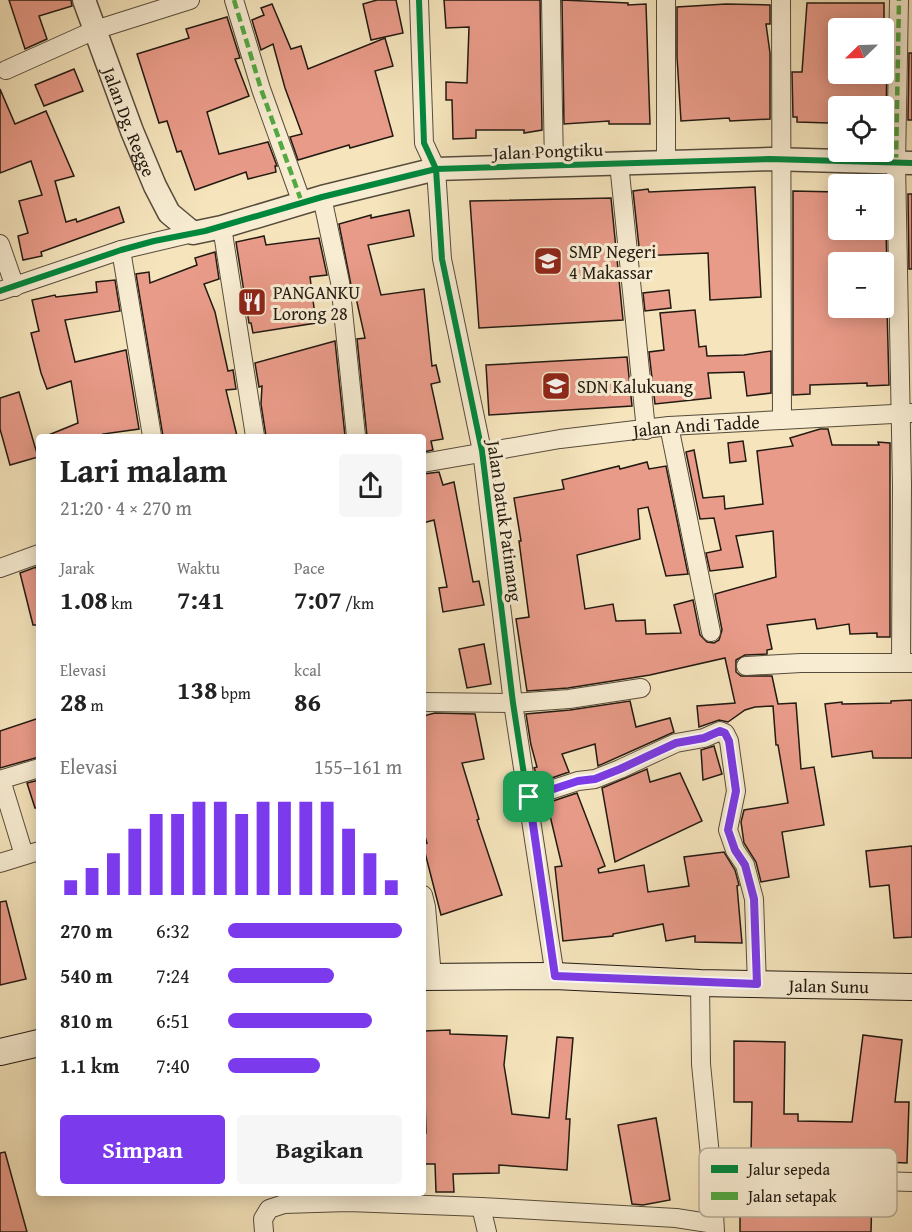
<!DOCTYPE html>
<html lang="id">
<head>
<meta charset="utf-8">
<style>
	:root { --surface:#fff; --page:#f6f6f6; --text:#222; --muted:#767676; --accent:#7c3aed }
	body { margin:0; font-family:"Gentium Book Plus",serif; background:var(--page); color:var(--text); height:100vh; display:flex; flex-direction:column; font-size:22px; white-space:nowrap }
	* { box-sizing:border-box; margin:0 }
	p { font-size:20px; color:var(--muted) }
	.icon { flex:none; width:33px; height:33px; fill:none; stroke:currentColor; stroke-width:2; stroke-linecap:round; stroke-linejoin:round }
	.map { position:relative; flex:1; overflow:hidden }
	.panel { position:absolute; left:36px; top:434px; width:390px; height:762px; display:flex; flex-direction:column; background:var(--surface); border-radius:6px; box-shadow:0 3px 15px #0003 }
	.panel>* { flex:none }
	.needle { width:39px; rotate:247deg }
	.buttons { position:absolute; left:828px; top:18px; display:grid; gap:12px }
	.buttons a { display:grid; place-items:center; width:66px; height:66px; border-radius:6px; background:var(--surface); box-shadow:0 3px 15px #0003; font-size:30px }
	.pin { position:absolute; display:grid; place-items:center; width:51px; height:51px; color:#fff; margin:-26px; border-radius:12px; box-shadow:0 3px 9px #0006 }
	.round { display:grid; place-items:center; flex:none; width:63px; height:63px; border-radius:6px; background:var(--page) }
	.headline { display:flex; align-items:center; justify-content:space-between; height:102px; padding:0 24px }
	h1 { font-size:33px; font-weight:600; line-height:45px }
	.figures { display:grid; grid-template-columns:repeat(3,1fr); gap:9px; height:102px; padding:6px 24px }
	.figures div { display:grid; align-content:center }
	.figures b { font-size:26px; font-weight:600 }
	.figures small { font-size:16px; font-weight:400 }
	.figures p { font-size:16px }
	.chart { height:168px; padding:12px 24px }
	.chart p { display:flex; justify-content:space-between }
	.chart svg { width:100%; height:108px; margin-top:6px; stroke:var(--accent); stroke-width:6 }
	.primary-button { display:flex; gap:12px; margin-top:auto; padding:12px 24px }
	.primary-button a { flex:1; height:69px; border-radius:6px; background:var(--accent); color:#fff; font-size:24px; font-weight:600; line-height:69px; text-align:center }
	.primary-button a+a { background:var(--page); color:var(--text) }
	ul { padding:0 24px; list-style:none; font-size:20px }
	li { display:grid; grid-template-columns:96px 72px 1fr; align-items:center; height:45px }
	li i { height:15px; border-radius:8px; background:var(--accent) }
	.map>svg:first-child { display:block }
	.building { fill:#e99b89; stroke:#221a11; stroke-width:1.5 }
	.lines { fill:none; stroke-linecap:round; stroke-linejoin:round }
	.minor-casing { stroke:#574c3c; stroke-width:20 }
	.tertiary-casing { stroke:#574c3c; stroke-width:25 }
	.secondary-casing { stroke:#221a11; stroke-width:28 }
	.minor { stroke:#f8edd3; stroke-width:18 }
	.tertiary { stroke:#f8edd3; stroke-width:22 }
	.secondary { stroke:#f8edd3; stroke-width:26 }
	.quiet { stroke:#53a942; stroke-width:4.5; stroke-dasharray:9 4.5; stroke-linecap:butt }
	.cycleway-casing { stroke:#f8edd3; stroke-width:10 }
	.cycleway { stroke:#00873e; stroke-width:6 }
	.route-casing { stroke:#fff; stroke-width:12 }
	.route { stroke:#7c3aed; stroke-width:8 }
	.labels { text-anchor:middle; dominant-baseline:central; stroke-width:6; stroke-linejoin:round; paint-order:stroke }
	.street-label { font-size:18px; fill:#221a11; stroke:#f8edd3 }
	.poi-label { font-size:18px; fill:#221a11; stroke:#f8edd3; text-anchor:start }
	.key { fill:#f8edd3; stroke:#b8ae99; stroke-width:1.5 }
	.key-label { font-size:16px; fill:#221a11 }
</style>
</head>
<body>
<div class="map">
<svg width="912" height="1232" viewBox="0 0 912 1232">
	<rect width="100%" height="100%" fill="#f5e4bc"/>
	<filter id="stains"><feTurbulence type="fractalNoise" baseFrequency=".00333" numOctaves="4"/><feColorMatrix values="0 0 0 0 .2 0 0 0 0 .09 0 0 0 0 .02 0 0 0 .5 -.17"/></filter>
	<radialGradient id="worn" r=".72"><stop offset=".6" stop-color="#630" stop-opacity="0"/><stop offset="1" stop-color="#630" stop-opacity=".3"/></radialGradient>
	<g class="building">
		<path d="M9,0H71L72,6L39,16L47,39L25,49Z"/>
		<path d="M377,0H396L403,33L371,40L363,4Z"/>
		<path d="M444,0H540L542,130L524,133V130H476V138L453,139L452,100H446V82L467,83L469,27L446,28Z"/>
		<path d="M562,0L628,3V5L646,4L650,124H609V121L564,124Z"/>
		<path d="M807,3H884V23L835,25L833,75L884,76V55H887L886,120L884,119V106H829V123L797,122V117H793L792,72H802Z"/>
		<path d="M272,4L291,49L301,46L308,69L385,38L393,66L375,71L393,136L350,148L349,145L298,160L290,137L302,134L285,88L273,44L261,50L252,20L264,15L261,8Z"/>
		<path d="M726,4L770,5V24H766L770,53V119L730,121L729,118L681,121L677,57V7Z"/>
		<path d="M227,17L240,58L235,59L249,96L207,112L219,154L268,142L277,166H275L276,172L248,179L246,172L195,190L181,151L177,152L167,121L159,123L137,54L189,38L186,29Z"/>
		<path d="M909,53H912V120H908Z"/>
		<path d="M74,69L83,91L44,106L35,85Z"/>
		<path d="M0,89L15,124L46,111L74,176L55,181L66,222L76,219L77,222L119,207L124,222L41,252L42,256L23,260L18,236L28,233L19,201L42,195L31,161L0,173Z"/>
		<path d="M755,187L761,297L710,300L708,253L640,256L633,191L648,189L649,192Z"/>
		<path d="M793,191L838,192V230H884V194H885L887,267L884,266V262H838V309L887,307L889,385L867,386V383L810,385V394L793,395Z"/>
		<path d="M908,194H912V269H909Z"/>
		<path d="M611,198L623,320L479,328L470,201Z"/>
		<path d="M409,210L414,236L368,245L381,295L424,289L432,366L436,365L440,382L431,384L443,439L431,441L433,450L423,452V436H367L357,339L365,338L354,289L352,290L339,224L371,215V218Z"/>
		<path d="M264,236L266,245L319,238L327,275L310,277L316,323L253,333L251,323H249L236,242Z"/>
		<path d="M215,252L219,279L204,284L215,312L228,371L233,370L236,389L226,390L237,436H163L136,274L149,272L150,283L197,265L195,258Z"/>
		<path d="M115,280L120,311L65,320L75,362L126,350L139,429L103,434L104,436H46L78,423L71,381L47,389L41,373L31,333L39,331L32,300L55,295L56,297L97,292L96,282Z"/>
		<path d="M669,290L671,308L645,311L643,293Z"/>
		<path d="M695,310L699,347L706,346L707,356L744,355L771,351V393L747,396L744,372L708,373L711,398L655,404L649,352L664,350L660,313Z"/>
		<path d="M335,341L345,436H266L261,404L262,386L259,387L255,363Z"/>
		<path d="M627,357L632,406L489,415L486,365Z"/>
		<path d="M19,392L38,457L10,465L0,429V398Z"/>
		<path d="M820,429H828L832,445H879L878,442L890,443V637H877V633L850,634L849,624L817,629L815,619L767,625L772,649L767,650V654L745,655L736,660V672L741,676H772L778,704L796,703L801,769L814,767L824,825L782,832L789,877L761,882L756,862L744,843L741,822L744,810L788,803L778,745H776L773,706L755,707L745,710L728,722L719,720L699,727L697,706L735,703L725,658L650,675L568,688L527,691L516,619L529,617L519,541H521L514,498L564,489L562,480L619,466L620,469L647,462L649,469L666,466L688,574L666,576L648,507L638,509L640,539L577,555L585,609L613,604L616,621L645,620L646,634L681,633L674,605L693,600L700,635L707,642L714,643L719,640L722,630L715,594L776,577L773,531L736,536L743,567L710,571L706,553L721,550L714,518L700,519L686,452L694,450L703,498L724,496L725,509L763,504L757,451L793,446L790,438Z"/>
		<path d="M743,441L746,461L730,463L728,443Z"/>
		<path d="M439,472L443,485L454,482L473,582L479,581L484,605L443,612L439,588L447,587L434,520L423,523V474Z"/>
		<path d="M36,567L39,579V625H33L20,573Z"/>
		<path d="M484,644L491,684L467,688L459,649Z"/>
		<path d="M912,700V758H873L872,751L832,757L825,704L842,702V704L891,703V701Z"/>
		<path d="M630,701L636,727L670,718L674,732L598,766L595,744L562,754L569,772L540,782L534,768L537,767L531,745L526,714L570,710Z"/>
		<path d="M435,713L475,714L484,759L462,763L479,819L477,820L502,895L441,915L423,845L427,843L423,830V716Z"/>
		<path d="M39,718V757L0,768V731Z"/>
		<path d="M714,746L722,774L703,780L701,750Z"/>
		<path d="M647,769L650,782L680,773L702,821L615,862L602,788Z"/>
		<path d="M39,780V808H35L27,783Z"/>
		<path d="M577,793L605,866L598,869L599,873L644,865L648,892L689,886L684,857L724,852L735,870L739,885L737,886L742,943L695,942V936L666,941L663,924L613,934V936L563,941L555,867L562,866L547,803Z"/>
		<path d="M912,846V937L894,938L889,885L870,887L866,851Z"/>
		<path d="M6,901L26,979L0,985V902Z"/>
		<path d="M450,1030V1034L507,1036L504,1065L512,1114L549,1118L557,1037L573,1038L566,1119H570L567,1170L499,1165V1173L453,1174L454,1192H436L435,1164H423V1133H426L425,1100H423V1031Z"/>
		<path d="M863,1035L902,1040L895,1102H909L907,1163L860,1161V1158L811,1157V1153L751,1154L752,1102H734V1041L785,1042L784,1114H798V1121L852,1122Z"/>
		<path d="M656,1118L670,1200L643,1205L632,1204L618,1125Z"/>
		<path d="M5,1152L27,1232H0V1153Z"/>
		<path d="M740,1191H785V1197L849,1192L872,1193L871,1232H740Z"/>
	</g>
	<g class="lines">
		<g class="minor-casing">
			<g id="minor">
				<path d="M234,0L261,89L302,203"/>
				<path d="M419,0L424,143L436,169L442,259L482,451L513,703L555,976"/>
				<path d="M551,0L554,166"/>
				<path d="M666,0V163"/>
				<path d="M781,0L782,420"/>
				<path d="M899,0L896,163L902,485L901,663"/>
				<path d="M6,70L95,30L190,0"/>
				<path d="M619,163L646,430"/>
				<path d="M322,197L340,282L356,436"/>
				<path d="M222,227L255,436"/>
				<path d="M0,244L15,287"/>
				<path d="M121,250L152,436"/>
				<path d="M0,291L121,250L193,233"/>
				<path d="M669,426L711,632"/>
				<path id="s1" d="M423,463L560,439L669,426L912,413"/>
				<path d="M0,568L39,554"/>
				<path d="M746,666L801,663H912"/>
				<path d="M423,702L513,703L569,699L641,688"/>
				<path d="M0,780L39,768"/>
				<path d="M1,780L24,855"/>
				<path d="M529,797L578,781L595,779L620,769L676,743L704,738L720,731L725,733L729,741L736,791L728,830L735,850L745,865L754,899L757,985"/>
				<path d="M0,863L39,851"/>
				<path d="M423,895L426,907L432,976"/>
				<path d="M700,983L701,1064L712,1176L715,1232"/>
				<path d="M712,1176L912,1182"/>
				<path d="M481,1207L487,1232"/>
				<path d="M264,1232L263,1219L269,1209L284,1204L348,1202L481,1207L676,1218L714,1224"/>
			</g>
		</g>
		<g class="tertiary-casing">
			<g id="tertiary">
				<path id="s2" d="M84,0L132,131L155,186L169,213L193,233L222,227L322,197L436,169L770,159L912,163"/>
			</g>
		</g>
		<g class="secondary-casing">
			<g id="secondary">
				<path id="s3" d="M423,977L555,976L700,983L912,987"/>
				<path d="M0,1052L39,1043"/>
			</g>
		</g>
		<use href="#minor" class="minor"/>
		<use href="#tertiary" class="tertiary"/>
		<use href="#secondary" class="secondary"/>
		<g class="quiet">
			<path d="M234,0L261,89L302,203"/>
			<path d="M896,163L899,0"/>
		</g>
		<g class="cycleway-casing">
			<g id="cycleway">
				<path d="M419,0L424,143L436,169L442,259L482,451L513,703L555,976"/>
				<path d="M0,291L121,250L154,241L205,231L322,197L436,169L770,159L912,163"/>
			</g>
		</g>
		<use href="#cycleway" class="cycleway"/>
	</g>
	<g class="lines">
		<g class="route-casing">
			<path id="route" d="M720,731L725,733L729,741L736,791L728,830L735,850L745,865L754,899L757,984L555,976L529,797L578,781L595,779L620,769L676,743L704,738Z"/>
		</g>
		<use href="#route" class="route"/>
	</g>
	<defs>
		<g id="school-square" transform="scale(1.5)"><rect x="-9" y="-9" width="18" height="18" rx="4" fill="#8f2418" stroke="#f8edd3"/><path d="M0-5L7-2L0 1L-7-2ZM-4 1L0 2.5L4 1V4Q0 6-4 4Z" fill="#fff"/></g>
		<g id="restaurant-square" transform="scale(1.5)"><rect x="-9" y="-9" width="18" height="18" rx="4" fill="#8f2418" stroke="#f8edd3"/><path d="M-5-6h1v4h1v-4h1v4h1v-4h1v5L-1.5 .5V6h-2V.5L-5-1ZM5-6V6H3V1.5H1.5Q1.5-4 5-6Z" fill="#fff"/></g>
	</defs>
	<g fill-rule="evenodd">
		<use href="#school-square" x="548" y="261"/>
		<use href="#restaurant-square" x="252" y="302"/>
		<use href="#school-square" x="556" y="386"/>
	</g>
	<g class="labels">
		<g class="street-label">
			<text stroke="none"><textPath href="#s2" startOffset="130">Jalan Dg. Regge</textPath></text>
			<text transform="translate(548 151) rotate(-2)">Jalan Pongtiku</text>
			<text stroke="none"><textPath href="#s1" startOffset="276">Jalan Andi Tadde</textPath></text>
			<text transform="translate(505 521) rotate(82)">Jalan Datuk Patimang</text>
			<text stroke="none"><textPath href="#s3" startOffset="406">Jalan Sunu</textPath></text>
		</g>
		<g class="poi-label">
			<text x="569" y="251">SMP Negeri<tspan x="569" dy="21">4 Makassar</tspan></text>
			<text x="273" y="292">PANGANKU<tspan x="273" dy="21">Lorong 28</tspan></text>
			<text x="577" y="386">SDN Kalukuang</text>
		</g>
	</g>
	<rect x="699" y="1148" width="198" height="69" rx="9" class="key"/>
	<rect x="711" y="1165" width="27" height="8" fill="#00873e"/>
	<rect x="711" y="1192" width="27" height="8" fill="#53a942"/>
	<g class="key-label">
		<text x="748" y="1175">Jalur sepeda</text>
		<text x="748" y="1202">Jalan setapak</text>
	</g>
	<rect width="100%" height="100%" filter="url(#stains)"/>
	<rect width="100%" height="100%" fill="url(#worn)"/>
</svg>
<div class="buttons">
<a><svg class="needle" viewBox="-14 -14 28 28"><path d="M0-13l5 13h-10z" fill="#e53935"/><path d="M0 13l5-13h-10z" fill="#767676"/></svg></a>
<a><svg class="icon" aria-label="locate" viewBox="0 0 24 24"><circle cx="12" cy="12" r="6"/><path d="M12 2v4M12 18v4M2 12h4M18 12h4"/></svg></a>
<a>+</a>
<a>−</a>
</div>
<div class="pin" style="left:529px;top:797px;background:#1e9e55"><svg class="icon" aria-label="arrive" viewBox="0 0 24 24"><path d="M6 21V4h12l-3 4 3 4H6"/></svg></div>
<section class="panel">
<div class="headline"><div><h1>Lari malam</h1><p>21:20 · 4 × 270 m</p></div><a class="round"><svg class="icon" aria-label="share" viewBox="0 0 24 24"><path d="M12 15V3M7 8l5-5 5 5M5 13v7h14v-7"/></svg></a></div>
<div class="figures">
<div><p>Jarak</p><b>1.08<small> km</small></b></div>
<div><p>Waktu</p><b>7:41</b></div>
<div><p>Pace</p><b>7:07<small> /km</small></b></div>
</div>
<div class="figures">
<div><p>Elevasi</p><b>28<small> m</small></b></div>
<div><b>138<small> bpm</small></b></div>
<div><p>kcal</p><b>86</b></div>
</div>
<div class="chart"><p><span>Elevasi</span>155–161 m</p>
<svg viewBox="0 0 160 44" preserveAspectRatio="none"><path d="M5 44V38M15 44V33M25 44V27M35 44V17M45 44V11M55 44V11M65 44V6M75 44V6M85 44V11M95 44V6M105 44V6M115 44V6M125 44V6M135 44V17M145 44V27M155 44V38"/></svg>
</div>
<ul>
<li><b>270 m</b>6:32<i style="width:100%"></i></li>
<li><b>540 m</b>7:24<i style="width:61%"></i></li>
<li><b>810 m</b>6:51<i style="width:83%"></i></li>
<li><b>1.1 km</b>7:40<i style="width:53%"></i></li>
</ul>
<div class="primary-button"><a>Simpan</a><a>Bagikan</a></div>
</section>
</div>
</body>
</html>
